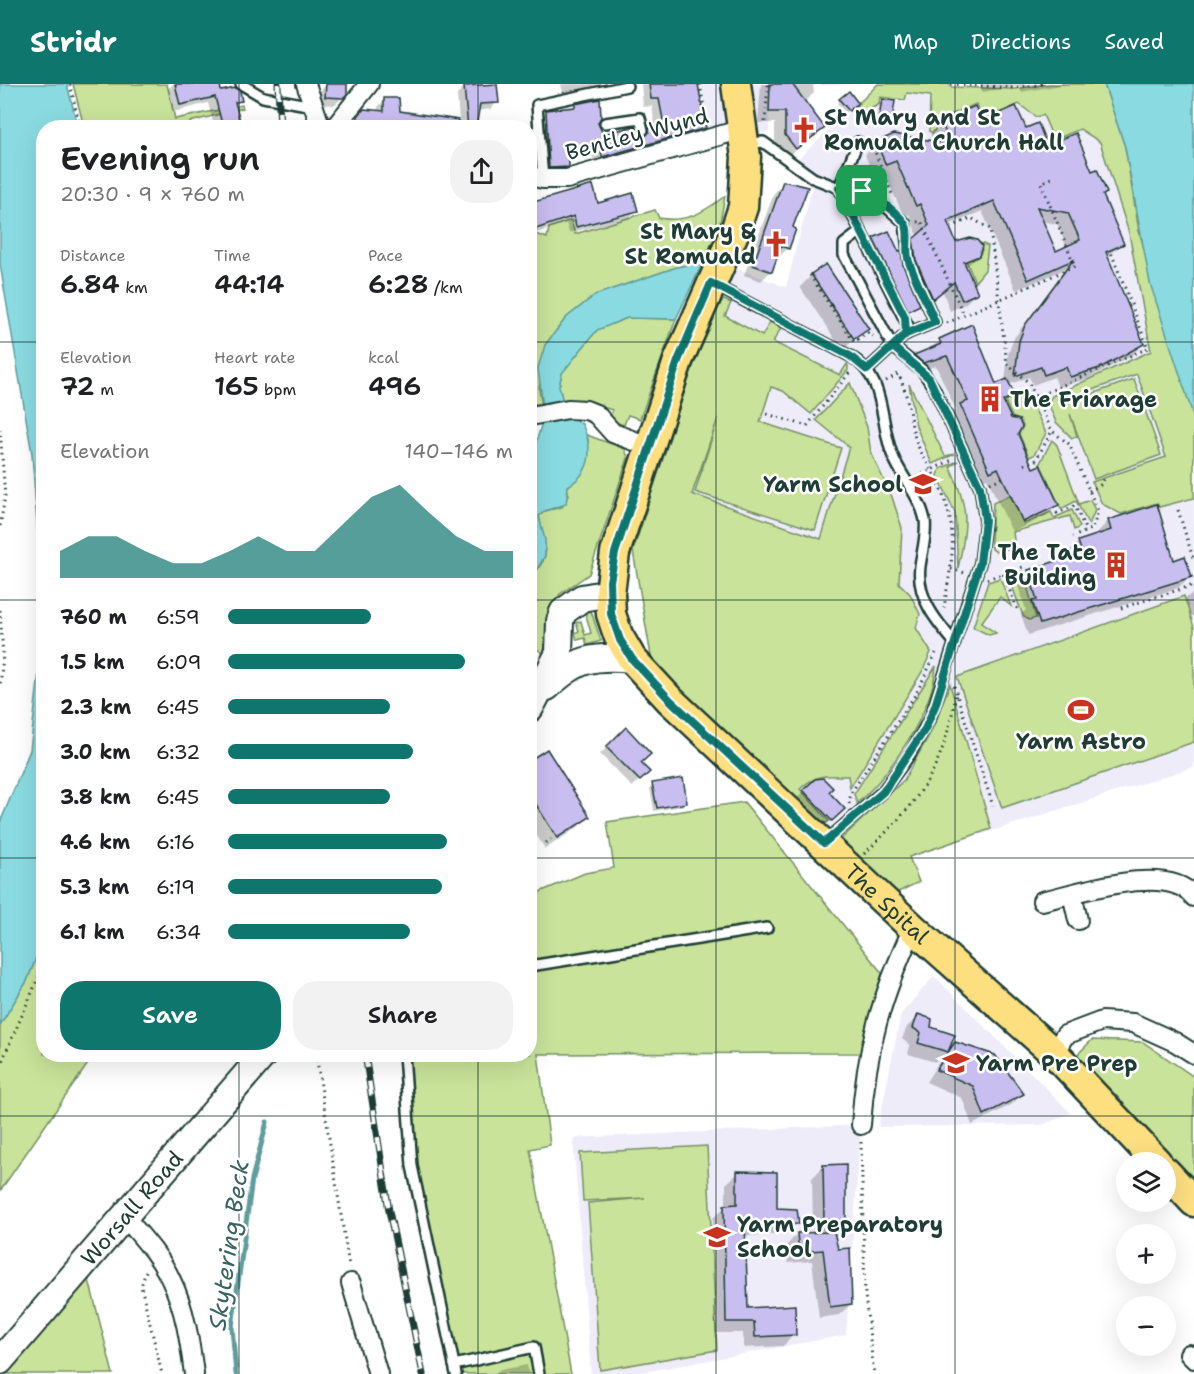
<!DOCTYPE html>
<html lang="en">
<head>
<meta charset="utf-8">
<style>
	:root { --surface:#fff; --page:#f2f2f2; --text:#202124; --muted:#757577; --accent:#0f766e }
	body { margin:0; font-family:"Shantell Sans",sans-serif; background:var(--page); color:var(--text); height:100vh; display:flex; flex-direction:column; font-size:22px; white-space:nowrap }
	* { box-sizing:border-box; margin:0 }
	p { font-size:20px; color:var(--muted) }
	.icon { flex:none; width:33px; height:33px; fill:none; stroke:currentColor; stroke-width:2; stroke-linecap:round; stroke-linejoin:round }
	.map { position:relative; flex:1; overflow:hidden }
	.side { position:absolute; left:36px; top:36px; width:501px; height:942px; display:flex; flex-direction:column; background:var(--surface); border-radius:24px; box-shadow:0 6px 24px #0002 }
	.side>* { flex:none }
	.fabs { position:absolute; left:1116px; top:1068px; display:grid; gap:12px }
	.fabs a { display:grid; place-items:center; width:60px; height:60px; border-radius:50%; background:var(--surface); box-shadow:0 6px 24px #0002; font-size:30px }
	.pin { position:absolute; display:grid; place-items:center; width:51px; height:51px; color:#fff; margin:-26px; border-radius:12px; box-shadow:0 3px 9px #0006 }
	.round { display:grid; place-items:center; flex:none; width:63px; height:63px; border-radius:24px; background:var(--page) }
	.summary { display:flex; align-items:center; justify-content:space-between; height:102px; padding:0 24px }
	h1 { font-size:33px; font-weight:600; line-height:45px }
	.stats { display:grid; grid-template-columns:repeat(3,1fr); gap:9px; height:102px; padding:6px 24px }
	.stats div { display:grid; align-content:center }
	.stats b { font-size:26px; font-weight:600 }
	.stats small { font-size:16px; font-weight:400 }
	.stats p { font-size:16px }
	.chart { height:168px; padding:12px 24px }
	.chart p { display:flex; justify-content:space-between }
	.chart svg { width:100%; height:108px; margin-top:6px; fill:var(--accent); opacity:.7 }
	.primary-button { display:flex; gap:12px; margin-top:auto; padding:12px 24px }
	.primary-button a { flex:1; height:69px; border-radius:24px; background:var(--accent); color:#fff; font-size:24px; font-weight:600; line-height:69px; text-align:center }
	.primary-button a+a { background:var(--page); color:var(--text) }
	ul { padding:0 24px; list-style:none; font-size:20px }
	li { display:grid; grid-template-columns:96px 72px 1fr; align-items:center; height:45px }
	li i { height:15px; border-radius:8px; background:var(--accent) }
	header { display:flex; align-items:center; gap:36px; box-sizing:border-box; height:84px; padding:0 30px; background:var(--accent); color:#fff }
	header strong { font-size:28px }
	nav { display:flex; gap:33px; margin-inline-start:auto; font-size:21px }
	.map>svg:first-child { display:block }
	.built { fill:#efecfa }
	.green { fill:#c9e39a; stroke:#749067; stroke-width:1.5 }
	.water { fill:#8adbe1; stroke:#5f9c9c; stroke-width:1.5 }
	.shadow { fill:#0003; fill-rule:evenodd }
	.lines { fill:none; stroke-linecap:round; stroke-linejoin:round }
	.stream { stroke:#5f9c9c; stroke-width:5 }
	.building { fill:#c9bef0; stroke:#1f3d34; stroke-width:1.5; fill-rule:evenodd }
	.lane-casing { stroke:#1f3d34; stroke-width:14 }
	.street-casing { stroke:#1f3d34; stroke-width:22 }
	.secondary-casing { stroke:#1f3d34; stroke-width:30 }
	.primary-casing { stroke:#1f3d34; stroke-width:33 }
	.path { stroke:#1f3d34; stroke-width:3; stroke-dasharray:1.5 4.5; stroke-linecap:butt }
	.lane { stroke:#fff; stroke-width:9 }
	.street { stroke:#fff; stroke-width:18 }
	.secondary { stroke:#fff; stroke-width:26 }
	.primary { stroke:#fddf80; stroke-width:28 }
	.rail-casing { stroke:#1f3d34; stroke-width:7 }
	.rail { stroke:#fff; stroke-width:4.5; stroke-dasharray:14; stroke-linecap:butt }
	.route-casing { stroke:#fff; stroke-width:12 }
	.route { stroke:#0f766e; stroke-width:8 }
	.grid { fill:none; stroke:#1f3d34; stroke-width:1.5; stroke-opacity:0.55 }
	.labels { text-anchor:middle; dominant-baseline:central; stroke-width:5; stroke-linejoin:round; paint-order:stroke }
	.poi-label { font-size:22px; font-weight:bold; fill:#1f3d34; stroke:#fff; text-anchor:start }
	.street-label { font-size:22px; fill:#1f3d34; stroke:#fff }
	.water-label { font-size:24px; font-style:italic; fill:#3a645f; stroke:#fff }
</style>
</head>
<body>
<header>
<strong>Stridr</strong>
<nav><a>Map</a><a>Directions</a><a>Saved</a></nav>
</header>
<div class="map">
<svg width="1194" height="1290" viewBox="0 0 1194 1290">
	<rect width="100%" height="100%" fill="#fff"/>
	<filter id="ink" filterUnits="userSpaceOnUse"><feTurbulence type="fractalNoise" baseFrequency=".0167" numOctaves="2"/><feDisplacementMap in="SourceGraphic" scale="12" xChannelSelector="R" yChannelSelector="G"/><feConvolveMatrix kernelMatrix="1 2 1 2 8 2 1 2 1" color-interpolation-filters="sRGB"/></filter>
	<g filter="url(#ink)">
		<g class="built">
			<path d="M700,0H770L769,48L711,63Z"/>
			<path d="M878,0H949L951,3L1014,5L1049,0H1104L1194,334V683L910,773L920,798L892,812L655,584L632,466L692,283L734,183L786,203L812,104L765,66L770,54L798,75Z"/>
			<path d="M934,892L1071,1029L1042,1041L878,1043L901,930Z"/>
			<path d="M861,1041L846,1251L633,1290H591L573,1054Z"/>
		</g>
		<g class="green">
			<path d="M73,0H167L175,35L242,21L243,24L190,38L191,43H84Z"/>
			<path d="M878,0H949L951,3L1014,5L1049,0H1104L1125,63L1139,147L1194,334V414L1159,423L1157,419L1121,430L1102,420L1092,398L1166,373L1137,290L1089,307L1090,310L1066,319L1134,295L1161,371L1094,395L1070,330L1077,352L1072,354L1056,338L1048,319L1052,312L1151,267L1129,149L1100,58L1080,45L1054,56L1043,31L1036,33L1019,20L983,36L976,20L941,35L933,49L929,47L930,12L907,9L905,16L880,13L879,20L866,28L856,22Z"/>
			<path d="M725,112L719,144L703,178L677,183L595,211L566,234L545,261L539,305L542,322L530,319V148L547,154L549,144L571,136L575,150L655,126L659,134C687,139 704,128 725,112Z"/>
			<path d="M980,159L988,162L985,186L975,198L965,174L973,176L979,172L982,166Z"/>
			<path d="M724,216L731,219L725,232L762,252L770,238L781,244L773,258L840,291L847,280L848,282V286L811,330L783,307L771,303L760,338L841,364L815,446L695,408L718,334L692,410L821,455L849,363L816,336L850,299L867,343L871,369L892,413L902,444L899,499L910,510L920,530L916,544L931,568L922,588L850,704L848,692C826,692 817,689 800,705L829,737L826,739L816,735L656,583L651,572L633,467L692,284L720,218Z"/>
			<path d="M627,234L676,235L640,335L628,331L624,341L609,336L612,326L586,318L563,320L559,302L562,289L597,246Z"/>
			<path d="M909,300L945,372L955,370L932,380L916,342Z"/>
			<path d="M1026,307L1046,349L1034,371L1029,373L1019,350L1023,342L1020,336L1012,333L1005,317Z"/>
			<path d="M587,351L625,365L628,374L589,490L560,510L548,527L544,570L530,560V497L543,477L546,466L539,432L545,427L562,423L569,411L567,404C580,389 593,373 587,351Z"/>
			<path d="M1052,356L1057,361L1079,420L1090,416L1095,426L1089,441L1076,417L1061,425L1040,379Z"/>
			<path d="M958,377L950,383C969,424 968,440 958,484L955,429L938,392L940,385Z"/>
			<path d="M1010,411L1024,440L1051,428L1054,434L1072,426L1080,443L1074,446L1070,432L1013,448L1015,463L996,468L992,465L991,458L993,419Z"/>
			<path d="M1023,487L1036,534L1029,536L1023,532L1008,491Z"/>
			<path d="M1000,494L1011,522L1000,513L981,539L996,549L989,551L973,543L988,498Z"/>
			<path d="M1184,512L1194,543V658L1002,724L957,593Z"/>
			<path d="M591,527L601,557L587,561L585,554L577,556L575,549L579,547L576,539L581,537L585,551L591,549L585,528Z"/>
			<path d="M936,582C933,627 890,691 857,719L854,710Z"/>
			<path d="M950,600L991,745L909,773L919,798L892,811L839,757L904,696L931,648Z"/>
			<path d="M744,718L882,889L862,969L538,970L550,1061L530,1065L571,1290H456L412,1082L404,971L530,970V812L585,789L614,784L607,738Z"/>
			<path d="M43,857L44,970L94,971L0,1107V941L27,897Z"/>
			<path d="M1092,956L1143,958L1194,993V1099L1073,975Z"/>
			<path d="M707,1062L717,1266L600,1286L588,1119L645,1114L583,1117L580,1069Z"/>
			<path d="M88,1192L113,1290H3Z"/>
		</g>
		<g class="water">
			<path d="M0,0H67L78,43L44,44L43,857L27,897L0,941V739L30,666L39,589L38,453L32,370L0,180Z"/>
			<path d="M1104,0H1194V334L1150,199L1125,63Z"/>
			<path d="M703,178L676,235L627,234L597,246L562,289L559,302L566,331L582,340C593,363 593,388 568,402L566,420L545,427L539,432L545,456V472L530,497V378L544,332L538,284L545,261L566,234L595,211L677,183Z"/>
		</g>
		<g class="shadow">
			<path d="M173,0H218L220,9L241,16L235,22L240,44H210L214,42L208,19L173,28L168,5Z"/>
			<path d="M484,0H495L497,18L490,25L477,27L475,44H351L364,26L377,28L378,23L385,15L398,28L459,37L457,11L464,3Z"/>
			<path d="M561,0H637L564,14Z"/>
			<path d="M641,0H698L704,43L696,52L594,81L592,68L567,71L568,82L559,90L541,91L539,36L547,27L571,25L575,21L597,39L602,51L642,53L650,45L655,44L652,22L643,23Z"/>
			<path d="M761,0H865L813,1L814,9L804,19L823,44L784,75L775,63V39H758Z"/>
			<path d="M980,0H1067L1021,8L1020,2L982,8Z"/>
			<path d="M326,1L342,14L334,21L318,20L319,8Z"/>
			<path d="M840,16L853,22L845,29L837,19Z"/>
			<path d="M883,16L890,37L887,40L876,38L879,20Z"/>
			<path d="M975,24L981,39L1025,46L1047,63L1091,89L1106,109L1102,113L1122,160L1106,173L1143,260L1131,272L1087,295L1058,303L1054,293L1033,301L1029,293L1008,301L1013,311L1003,320L1032,386L1057,421L1046,432L1012,448L987,394L979,397L950,333L956,326L936,282L912,289L905,283L940,257L996,302L1005,298L1008,270L1014,254L1065,185L1016,206L982,127L947,142L955,160L978,172L965,184L976,209L965,220L950,227L943,208L921,225L919,220L900,233L866,163L874,155L900,171L918,153L909,130L904,133L884,88L874,92L865,71L877,59L934,58L930,50L941,38ZM1041,137L1057,140L1067,164L1055,169Z"/>
			<path d="M784,99L791,144L788,164L778,174L775,173L771,187L761,197L744,191L774,109Z"/>
			<path d="M592,103L597,121L636,126L629,134L569,149L566,139L530,151V121Z"/>
			<path d="M812,191L867,245L842,266L800,203Z"/>
			<path d="M1108,437L1173,478L1190,492L1178,504L1028,551L1021,530L1026,526L1017,499L1028,487L1069,475L1067,469L1079,458L1098,452L1097,449Z"/>
			<path d="M1194,509V532H1191L1185,514Z"/>
			<path d="M626,645L640,679L648,688L632,703L600,670Z"/>
			<path d="M547,667L588,733L577,744L545,765L530,740V678Z"/>
			<path d="M816,696L843,725L824,743L796,715Z"/>
			<path d="M653,700L685,719L682,722L654,727L650,704Z"/>
			<path d="M919,932L930,944L953,952L946,969L955,960L1022,1010L1011,1021L972,1041L962,1014L926,998L942,973L935,978L908,970L910,961L902,955L907,943Z"/>
			<path d="M823,1083L844,1136L832,1148L851,1220L839,1231L819,1234L812,1177L788,1179L786,1162L797,1150H813L812,1094Z"/>
			<path d="M738,1089L775,1125L797,1139L786,1150L744,1152L746,1225L794,1250L783,1262L744,1264L743,1249H715L713,1134L726,1122V1100Z"/>
			<path d="M527,1281L529,1290H496L500,1286Z"/>
		</g>
		<g class="lines">
			<path class="stream" d="M236,1290L232,1243L252,1095L267,1038"/>
		</g>
		<g class="building">
			<path d="M175,0H220L221,7L235,4L240,7L242,17L235,18L242,44H223L215,13L180,21Z"/>
			<path d="M326,0H347V10L343,14L325,13Z"/>
			<path d="M497,0L499,19L480,20L476,44H468L464,2Z"/>
			<path d="M649,0H698L706,44L602,73L600,60L569,64V83L549,84L546,26L575,23V20L600,15L601,33L598,39L603,50L635,42L638,50L644,53L649,48V44L664,41L659,15H651Z"/>
			<path d="M770,0H792L825,44L796,65L785,51V28H769Z"/>
			<path d="M849,7L858,19L849,27L839,15Z"/>
			<path d="M384,14H399L400,27L458,36V44H357L358,32L364,25L384,27Z"/>
			<path d="M882,15L895,17L892,37L879,35Z"/>
			<path d="M975,22L982,37L1016,22L1026,44L1038,39L1047,61L1076,49L1092,87L1097,85L1107,109L1103,111L1124,160L1106,168L1144,260L1100,284L1070,293L1066,283L1044,291L1041,283L1015,292L1019,257L1025,241L1073,176L1028,196L994,117L947,137L956,158L970,154L977,156L982,162L979,172L964,178L978,209L962,216L954,198L933,215L916,176L913,155L929,141L920,120L916,122L896,77L886,81L876,58L894,50L950,60L941,37ZM1037,123L1068,129L1080,156L1056,167Z"/>
			<path d="M783,97L808,103L793,143L796,145L789,165L781,162L772,188L753,181Z"/>
			<path d="M593,101L598,119L633,109L638,127L576,143L574,132L530,147V119Z"/>
			<path d="M889,147L899,168L901,166L903,181L920,221L908,227L873,154Z"/>
			<path d="M826,180L869,245L854,255L811,190Z"/>
			<path d="M972,240L996,300L1007,295L1015,311L1003,317L1011,334L1019,336L1022,343L1018,350L1033,384L1040,381L1059,421L1023,438L998,384L990,388L960,320L968,317L947,272L923,279L914,271L941,260L939,255Z"/>
			<path d="M1157,420L1174,476L1185,472L1192,493L1040,540L1032,517L1037,516L1028,486L1082,469L1078,457L1111,446L1108,436Z"/>
			<path d="M626,643L651,670L641,679L650,688L640,697L606,663Z"/>
			<path d="M547,665L590,733L557,754L530,711V676Z"/>
			<path d="M683,694L687,719L657,724L652,699Z"/>
			<path d="M823,694L833,704L829,708L845,725L832,737L803,706L815,695Z"/>
			<path d="M918,930L932,935L931,943L955,951L948,968L918,959L921,949L913,944Z"/>
			<path d="M955,958L995,971L1024,1010L984,1031L973,1002L936,986Z"/>
			<path d="M846,1080V1137L824,1136L823,1081Z"/>
			<path d="M737,1087L777,1088V1124L797,1125L799,1140L745,1141L748,1224L795,1221L796,1251L755,1253L754,1238H726L724,1121L737,1120Z"/>
			<path d="M834,1148L838,1165L850,1164L852,1220L830,1223L823,1166L799,1168L797,1149Z"/>
		</g>
		<g class="lines">
			<g class="lane-casing">
				<g id="lane">
					<path d="M241,0L263,13L313,22"/>
					<path d="M605,39L640,34L643,46"/>
					<path d="M858,58L839,104L871,110L905,139L909,178L935,238L906,250"/>
					<path d="M747,59L763,58L813,94L839,104L908,242L906,250L867,286"/>
					<path d="M543,95L537,21L627,2"/>
					<path d="M716,202L850,272C887,294 879,336 892,370C901,393 920,412 925,436C927,451 922,468 920,482C916,513 936,537 955,559"/>
					<path d="M825,758L883,707L910,670L931,632L980,479L985,437L980,403L934,304L922,286L893,263L844,171V160L861,147"/>
					<path d="M530,882L767,844"/>
					<path d="M404,970L412,1082L456,1290"/>
					<path d="M454,1281L534,1263L539,1290"/>
				</g>
			</g>
			<g class="street-casing">
				<g id="street">
					<path d="M306,0L321,44"/>
					<path d="M334,44L369,0"/>
					<path d="M530,92L543,95H567L743,45"/>
					<path d="M530,332L568,325L586,326L596,330L613,349L648,362"/>
					<path d="M1072,810L1078,836"/>
					<path d="M1042,817C1078,809 1169,778 1194,813"/>
					<path d="M1054,969L1065,951L1102,937L1133,939L1175,958L1194,970"/>
					<path d="M861,1041C866,965 881,913 913,844"/>
					<path d="M124,1132C141,1152 160,1172 171,1196C185,1224 190,1259 194,1290"/>
					<path d="M351,1199L378,1290"/>
					<path d="M1189,1270L1194,1275"/>
				</g>
			</g>
			<g class="secondary-casing">
				<g id="secondary">
					<path d="M547,603C576,575 592,571 632,575"/>
					<path d="M530,624L559,569L560,537L563,528L582,514L610,509"/>
					<path id="s1" d="M0,1277L264,970"/>
				</g>
			</g>
			<g class="primary-casing">
				<g id="primary">
					<path id="s2" d="M736,0L746,73L743,123L735,147L678,277L615,469L610,509L611,530L618,551L632,575L670,616L913,844L1054,969L1157,1078"/>
					<path d="M1166,1088L1194,1118"/>
				</g>
			</g>
			<g class="path">
				<path d="M70,0L80,44"/>
				<path d="M700,0L706,37"/>
				<path d="M951,0L1014,4L1043,0"/>
				<path d="M765,38L768,0"/>
				<path d="M871,58L892,110"/>
				<path d="M917,138L921,137L964,231"/>
				<path d="M951,143L971,134L990,145L1007,280L1029,299L1052,347L1069,360L1098,427L1093,444L1073,453"/>
				<path d="M810,191L854,258L868,249L873,252"/>
				<path d="M947,239L1075,182L1041,99L1054,93"/>
				<path d="M886,297L898,290C910,312 908,334 916,357C922,374 935,389 941,406C960,453 951,477 944,524"/>
				<path d="M1036,313L1148,264L1111,168"/>
				<path d="M767,330L807,342L850,288"/>
				<path d="M0,345L5,412L0,443"/>
				<path d="M1024,381L1036,376L1052,347"/>
				<path d="M917,393L954,375"/>
				<path d="M990,399L1006,392"/>
				<path d="M1089,407L1102,400L1104,392"/>
				<path d="M1054,423L1057,429L1075,422L1086,447"/>
				<path d="M1178,426L1194,477"/>
				<path d="M951,485L965,489"/>
				<path d="M1003,490L1018,527"/>
				<path d="M987,495L1023,483"/>
				<path d="M1121,524L1194,501"/>
				<path d="M0,526L3,572L0,602"/>
				<path d="M954,602L993,722"/>
				<path d="M530,679L532,682"/>
				<path d="M849,720L851,709L917,608L936,569"/>
				<path d="M546,759L551,755"/>
				<path d="M864,770C920,716 942,689 956,610"/>
				<path d="M316,970L349,1182"/>
				<path d="M0,982L44,881"/>
				<path d="M861,1058L865,1211L874,1290"/>
				<path d="M146,1187L141,1202L162,1290"/>
			</g>
			<use href="#lane" class="lane"/>
			<use href="#street" class="street"/>
			<use href="#secondary" class="secondary"/>
			<use href="#primary" class="primary"/>
			<g class="rail-casing">
				<g id="rail">
					<path d="M278,0L280,44"/>
					<path d="M365,970L389,1127L423,1290"/>
				</g>
			</g>
			<use href="#rail" class="rail"/>
		</g>
	</g>
	<g class="lines" filter="url(#ink)">
		<g class="route-casing">
			<path id="route" d="M862,107L839,104L905,233L906,250L867,286L850,272L711,199L678,277L615,469L610,497L611,530L620,556L632,575L670,616L824,759L883,708L925,645L935,622L980,479L985,436L980,403L929,294L893,263L906,250L935,238C927,218 916,198 909,178C905,166 909,157 907,145C905,133 874,110 862,107"/>
		</g>
		<use href="#route" class="route"/>
	</g>
	<path class="grid" d="M239,0V44M478,0V44M716,0V1290M955,0V1290M0,258H44M530,258H1194M0,516H44M530,516H1194M0,774H44M530,774H1194M239,970V1290M478,970V1290M0,1032H1194"/>
	<defs>
		<g id="church-bare" transform="scale(2.07)"><path d="M-1.2-6h2.4v3.5h3.3v2.4h-3.3V6h-2.4V-.1h-3.3v-2.4h3.3Z" fill="#c8321e" stroke="#fff" stroke-width="2.5" paint-order="stroke"/></g>
		<g id="building-bare" transform="scale(2.07)"><path d="M-4-6H4V6H1V3H-1V6H-4ZM-2.5-4.3h1.7v1.8h-1.7ZM.8-4.3h1.7v1.8H.8ZM-2.5-1h1.7V.8h-1.7ZM.8-1h1.7V.8H.8Z" fill="#c8321e" stroke="#fff" stroke-width="2.5" paint-order="stroke"/></g>
		<g id="school-bare" transform="scale(2.07)"><path d="M0-5L7-2L0 1L-7-2ZM-4 1L0 2.5L4 1V4Q0 6-4 4Z" fill="#c8321e" stroke="#fff" stroke-width="2.5" paint-order="stroke"/></g>
		<g id="stadium-bare" transform="scale(2.07)"><path d="M0-5a6.5 5 0 1 0 0 10a6.5 5 0 1 0 0-10ZM-3.5-1.8h7v3.6h-7Z" fill="#c8321e" stroke="#fff" stroke-width="2.5" paint-order="stroke"/></g>
	</defs>
	<g fill-rule="evenodd">
		<use href="#church-bare" x="804" y="46"/>
		<use href="#church-bare" x="776" y="160"/>
		<use href="#building-bare" x="990" y="315"/>
		<use href="#school-bare" x="923" y="400"/>
		<use href="#building-bare" x="1116" y="481"/>
		<use href="#stadium-bare" x="1081" y="626"/>
		<use href="#school-bare" x="956" y="979"/>
		<use href="#school-bare" x="717" y="1153"/>
	</g>
	<g class="labels">
		<g class="poi-label">
			<text x="824" y="33">St Mary and St<tspan x="824" dy="25">Romuald Church Hall</tspan></text>
			<text x="756" y="147" text-anchor="end">St Mary &amp;<tspan x="756" dy="25">St Romuald</tspan></text>
			<text x="1010" y="315">The Friarage</text>
			<text x="903" y="400" text-anchor="end">Yarm School</text>
			<text x="1096" y="468" text-anchor="end">The Tate<tspan x="1096" dy="25">Building</tspan></text>
			<text x="1081" y="657" text-anchor="middle">Yarm Astro</text>
			<text x="976" y="979">Yarm Pre Prep</text>
			<text x="737" y="1140">Yarm Preparatory<tspan x="737" dy="25">School</tspan></text>
		</g>
		<g class="street-label">
			<text transform="translate(637 50) rotate(-15)">Bentley Wynd</text>
			<text stroke="none"><textPath href="#s2" startOffset="958">The Spital</textPath></text>
			<text stroke="none"><textPath href="#s1" startOffset="202">Worsall Road</textPath></text>
		</g>
		<g class="water-label">
			<text transform="translate(229 1161) rotate(-82)">Skytering Beck</text>
		</g>
	</g>
</svg>
<div class="fabs">
<a><svg class="icon" aria-label="layers" viewBox="0 0 24 24"><path d="M12 4l9 5-9 5-9-5zM3 14l9 5 9-5"/></svg></a>
<a>+</a>
<a>−</a>
</div>
<div class="pin" style="left:862px;top:107px;background:#1e9e55"><svg class="icon" aria-label="arrive" viewBox="0 0 24 24"><path d="M6 21V4h12l-3 4 3 4H6"/></svg></div>
<section class="side">
<div class="summary"><div><h1>Evening run</h1><p>20:30 · 9 × 760 m</p></div><a class="round"><svg class="icon" aria-label="share" viewBox="0 0 24 24"><path d="M12 15V3M7 8l5-5 5 5M5 13v7h14v-7"/></svg></a></div>
<div class="stats">
<div><p>Distance</p><b>6.84<small> km</small></b></div>
<div><p>Time</p><b>44:14</b></div>
<div><p>Pace</p><b>6:28<small> /km</small></b></div>
</div>
<div class="stats">
<div><p>Elevation</p><b>72<small> m</small></b></div>
<div><p>Heart rate</p><b>165<small> bpm</small></b></div>
<div><p>kcal</p><b>496</b></div>
</div>
<div class="chart"><p><span>Elevation</span>140–146 m</p>
<svg viewBox="0 0 160 44" preserveAspectRatio="none"><path d="M0 44V33L10 27L20 27L30 33L40 38L50 38L60 33L70 27L80 33L90 33L100 22L110 11L120 6L130 17L140 27L150 33L160 33V44z"/></svg>
</div>
<ul>
<li><b>760 m</b>6:59<i style="width:50%"></i></li>
<li><b>1.5 km</b>6:09<i style="width:83%"></i></li>
<li><b>2.3 km</b>6:45<i style="width:57%"></i></li>
<li><b>3.0 km</b>6:32<i style="width:65%"></i></li>
<li><b>3.8 km</b>6:45<i style="width:57%"></i></li>
<li><b>4.6 km</b>6:16<i style="width:77%"></i></li>
<li><b>5.3 km</b>6:19<i style="width:75%"></i></li>
<li><b>6.1 km</b>6:34<i style="width:64%"></i></li>
</ul>
<div class="primary-button"><a>Save</a><a>Share</a></div>
</section>
</div>
</body>
</html>
